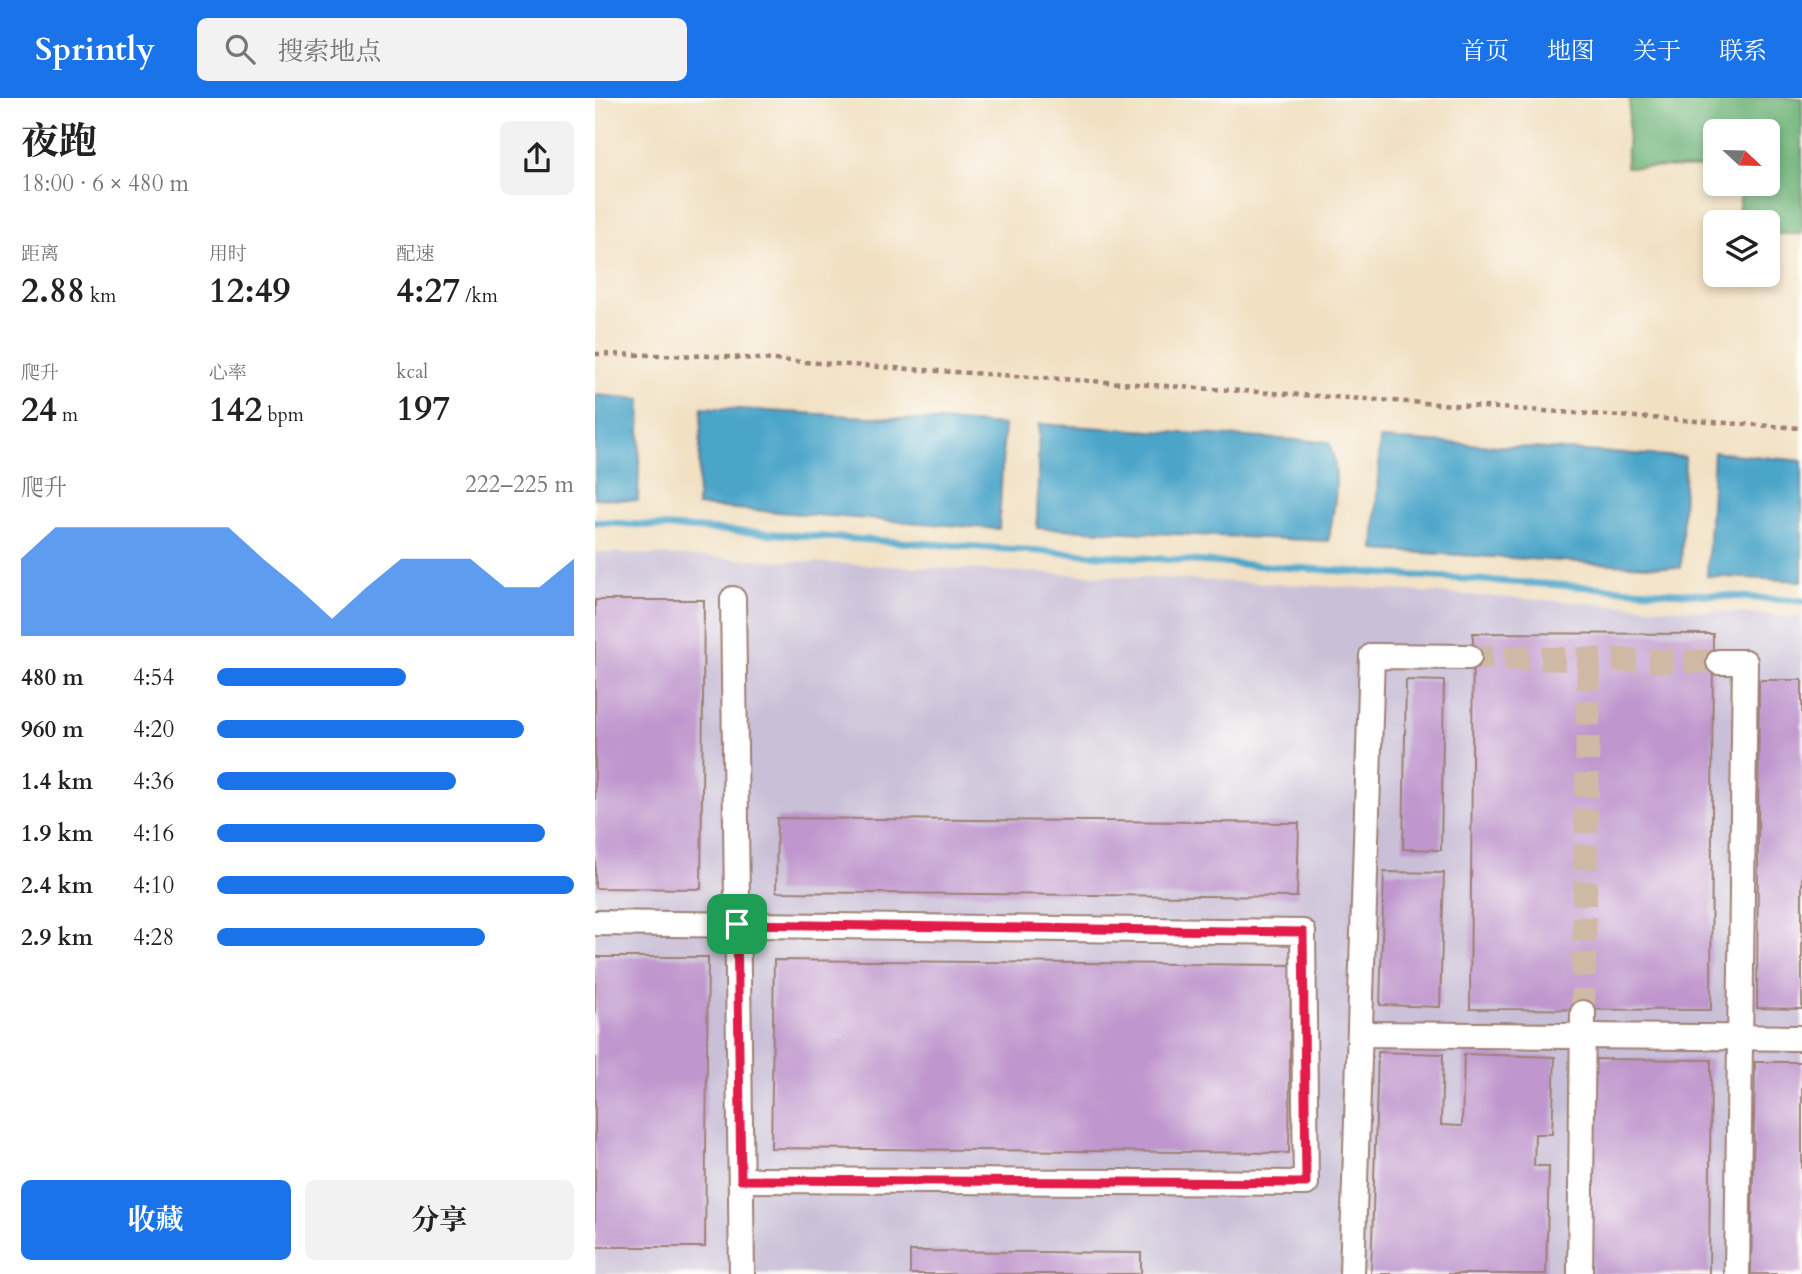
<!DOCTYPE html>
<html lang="zh">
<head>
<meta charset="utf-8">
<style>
	:root { --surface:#fff; --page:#f2f2f2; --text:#222; --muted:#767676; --accent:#1a73e8 }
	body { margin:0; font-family:Cardo,"Noto Serif SC",serif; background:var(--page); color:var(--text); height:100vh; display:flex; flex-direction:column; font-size:26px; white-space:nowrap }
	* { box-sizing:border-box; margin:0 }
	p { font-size:23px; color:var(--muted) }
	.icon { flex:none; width:38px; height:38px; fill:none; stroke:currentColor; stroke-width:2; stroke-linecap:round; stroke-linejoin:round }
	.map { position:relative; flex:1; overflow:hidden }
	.side { display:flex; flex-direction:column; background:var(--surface); width:595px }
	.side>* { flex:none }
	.needle { width:46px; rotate:112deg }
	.buttons { position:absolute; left:1108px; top:21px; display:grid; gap:14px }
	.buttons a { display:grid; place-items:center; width:77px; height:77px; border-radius:10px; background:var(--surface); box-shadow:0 4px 10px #0003; font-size:35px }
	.pin { position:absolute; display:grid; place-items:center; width:60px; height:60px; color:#fff; margin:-30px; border-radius:14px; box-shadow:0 4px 10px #0006 }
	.round { display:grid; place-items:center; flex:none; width:74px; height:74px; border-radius:10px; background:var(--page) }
	.summary { display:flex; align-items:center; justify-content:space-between; height:119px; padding:0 21px }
	h1 { font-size:38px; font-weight:700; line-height:52px }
	.metrics { display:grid; grid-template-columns:repeat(3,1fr); gap:10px; height:119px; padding:7px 21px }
	.metrics div { display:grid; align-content:center }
	.metrics b { font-size:35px; font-weight:700 }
	.metrics small { font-size:19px; font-weight:400 }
	.metrics p { font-size:19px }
	.chart { height:196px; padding:14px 21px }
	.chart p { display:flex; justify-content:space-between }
	.chart svg { width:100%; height:126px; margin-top:7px; fill:var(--accent); opacity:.7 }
	.action { display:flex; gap:14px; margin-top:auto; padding:14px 21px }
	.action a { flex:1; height:80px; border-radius:10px; background:var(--accent); color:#fff; font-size:28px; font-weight:700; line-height:80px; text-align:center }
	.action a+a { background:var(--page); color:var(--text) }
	ul { padding:0 21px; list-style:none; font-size:23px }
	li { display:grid; grid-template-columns:112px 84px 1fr; align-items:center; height:52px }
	li i { height:18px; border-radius:9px; background:var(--accent) }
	header { display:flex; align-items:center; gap:42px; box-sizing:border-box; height:98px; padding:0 35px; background:var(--accent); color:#fff }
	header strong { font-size:33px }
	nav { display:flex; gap:38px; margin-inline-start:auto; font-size:24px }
	.search { width:490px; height:63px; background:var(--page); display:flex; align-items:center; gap:18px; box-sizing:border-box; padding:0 24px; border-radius:10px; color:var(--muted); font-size:26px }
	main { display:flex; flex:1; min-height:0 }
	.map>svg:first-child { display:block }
	.industrial { fill:#c9bfd7 }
	.forest { fill:#6db378; stroke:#5c6952; stroke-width:2 }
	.water { fill:#4ca5c9; stroke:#4b627a; stroke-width:2 }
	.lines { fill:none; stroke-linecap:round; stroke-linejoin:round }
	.stream { stroke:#4ca5c9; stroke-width:7 }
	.building { fill:#bf96cd }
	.minor-tunnel { stroke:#d0b9a4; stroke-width:24; stroke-dasharray:24 12; stroke-linecap:butt }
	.minor-casing { stroke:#9e8076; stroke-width:28 }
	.path { stroke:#9e8076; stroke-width:4.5; stroke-dasharray:5 5; stroke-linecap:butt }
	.minor { stroke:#fff; stroke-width:24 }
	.route-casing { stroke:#fff; stroke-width:14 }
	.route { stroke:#e11d48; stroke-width:9 }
</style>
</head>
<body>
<header>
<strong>Sprintly</strong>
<div class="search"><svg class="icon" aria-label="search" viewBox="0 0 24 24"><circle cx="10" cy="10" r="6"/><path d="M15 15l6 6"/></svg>搜索地点</div>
<nav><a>首页</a><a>地图</a><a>关于</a><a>联系</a></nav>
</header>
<main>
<section class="side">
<div class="summary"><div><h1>夜跑</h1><p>18:00 · 6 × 480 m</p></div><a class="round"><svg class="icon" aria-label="share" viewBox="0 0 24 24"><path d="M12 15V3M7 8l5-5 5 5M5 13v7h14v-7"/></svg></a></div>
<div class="metrics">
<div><p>距离</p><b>2.88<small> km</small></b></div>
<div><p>用时</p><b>12:49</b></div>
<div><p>配速</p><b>4:27<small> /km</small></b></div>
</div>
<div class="metrics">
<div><p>爬升</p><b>24<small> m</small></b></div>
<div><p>心率</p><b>142<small> bpm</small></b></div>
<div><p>kcal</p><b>197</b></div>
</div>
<div class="chart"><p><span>爬升</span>222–225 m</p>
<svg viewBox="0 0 160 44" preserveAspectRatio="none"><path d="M0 44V17L10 6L20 6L30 6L40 6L50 6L60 6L70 17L80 27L90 38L100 27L110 17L120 17L130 17L140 27L150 27L160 17V44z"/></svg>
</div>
<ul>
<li><b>480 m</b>4:54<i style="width:53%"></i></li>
<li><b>960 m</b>4:20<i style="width:86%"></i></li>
<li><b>1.4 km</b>4:36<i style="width:67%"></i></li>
<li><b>1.9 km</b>4:16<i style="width:92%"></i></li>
<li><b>2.4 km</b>4:10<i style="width:100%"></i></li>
<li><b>2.9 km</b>4:28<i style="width:75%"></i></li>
</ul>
<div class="action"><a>收藏</a><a>分享</a></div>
</section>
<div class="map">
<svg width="1207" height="1176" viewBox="0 0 1207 1176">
	<rect width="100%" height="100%" fill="#fdfcf7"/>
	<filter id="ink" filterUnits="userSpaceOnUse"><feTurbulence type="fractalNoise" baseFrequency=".0143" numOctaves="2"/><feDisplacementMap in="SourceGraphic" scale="14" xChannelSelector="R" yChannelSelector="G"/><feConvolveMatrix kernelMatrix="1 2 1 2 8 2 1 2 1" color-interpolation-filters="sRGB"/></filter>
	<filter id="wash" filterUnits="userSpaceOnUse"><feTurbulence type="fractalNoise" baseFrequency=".00686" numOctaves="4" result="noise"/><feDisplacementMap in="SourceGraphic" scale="28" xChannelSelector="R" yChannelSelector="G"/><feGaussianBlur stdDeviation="1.57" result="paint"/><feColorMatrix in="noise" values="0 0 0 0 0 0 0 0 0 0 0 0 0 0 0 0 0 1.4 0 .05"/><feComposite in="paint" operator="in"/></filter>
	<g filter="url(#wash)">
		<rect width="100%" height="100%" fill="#f1e0c2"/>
		<path class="industrial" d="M0,454L750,489L1207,519V1176H0Z"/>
		<path class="forest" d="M1035,0H1207V136H1173L1172,124H1142L1147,86H1172V33H1120V70L1031,69Z"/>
		<g class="water">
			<path d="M0,297L46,301L43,403L0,400Z"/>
			<path d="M107,309L409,327L404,431L102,408Z"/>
			<path d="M444,326L734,344C746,377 740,409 733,443L442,430Z"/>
			<path d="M785,341L1090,359L1086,470L779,452Z"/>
			<path d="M1119,354L1207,363V483L1112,478Z"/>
		</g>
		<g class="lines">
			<path class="stream" d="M0,424L1207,503"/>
		</g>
		<g id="blocks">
			<g class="building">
				<path d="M0,502H109L106,791L0,790Z"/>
				<path d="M878,535L1118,536L1116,912L875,911Z"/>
				<path d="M811,582L849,583L846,752L808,751Z"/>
				<path d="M1164,582H1207V911L1162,910Z"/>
				<path d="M182,720L704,725L702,799L181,794Z"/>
				<path d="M789,774L849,775L845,909L785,907Z"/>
				<path d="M0,859H113L110,1149H0Z"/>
				<path d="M179,862L696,867L694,1055L176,1050Z"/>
				<path d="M783,954L848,956L846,1027L867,1028L869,956L960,959L957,1036H940L939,1068H954L951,1176H776Z"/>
				<path d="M1000,961L1116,962L1114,1176H997Z"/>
				<path d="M1160,964H1207V1176H1156Z"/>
				<path d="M315,1153L546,1155V1176H315Z"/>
			</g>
		</g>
	</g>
	<g filter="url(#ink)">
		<use href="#blocks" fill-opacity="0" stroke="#9e8076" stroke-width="2"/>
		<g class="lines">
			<g class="minor-tunnel">
				<path d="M874,559L1124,564"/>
				<path d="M988,915L994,562"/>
			</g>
			<g class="minor-casing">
				<g id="minor">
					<path d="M138,501L147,1176"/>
					<path d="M1124,564H1150L1142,1176"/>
					<path d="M0,825L708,834L711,1085L146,1082"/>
					<path d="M765,936L1207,940"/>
					<path d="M757,1176L777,558L874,559"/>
					<path d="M985,1176L988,915"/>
				</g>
			</g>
			<path class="path" d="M0,256L118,258L1207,330"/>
			<use href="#minor" class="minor"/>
		</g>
	</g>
	<g class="lines" filter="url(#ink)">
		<g class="route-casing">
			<path id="route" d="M142,826L708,834L711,1085L146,1082Z"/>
		</g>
		<use href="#route" class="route"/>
	</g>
</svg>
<div class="buttons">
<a><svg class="needle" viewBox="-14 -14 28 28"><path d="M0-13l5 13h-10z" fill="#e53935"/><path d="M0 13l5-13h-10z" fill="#767676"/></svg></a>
<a><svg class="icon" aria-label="layers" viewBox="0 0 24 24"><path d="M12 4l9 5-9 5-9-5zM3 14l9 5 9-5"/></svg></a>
</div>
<div class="pin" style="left:142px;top:826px;background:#1e9e55"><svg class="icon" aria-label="arrive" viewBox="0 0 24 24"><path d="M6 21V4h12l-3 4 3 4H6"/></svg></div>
</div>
</main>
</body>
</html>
